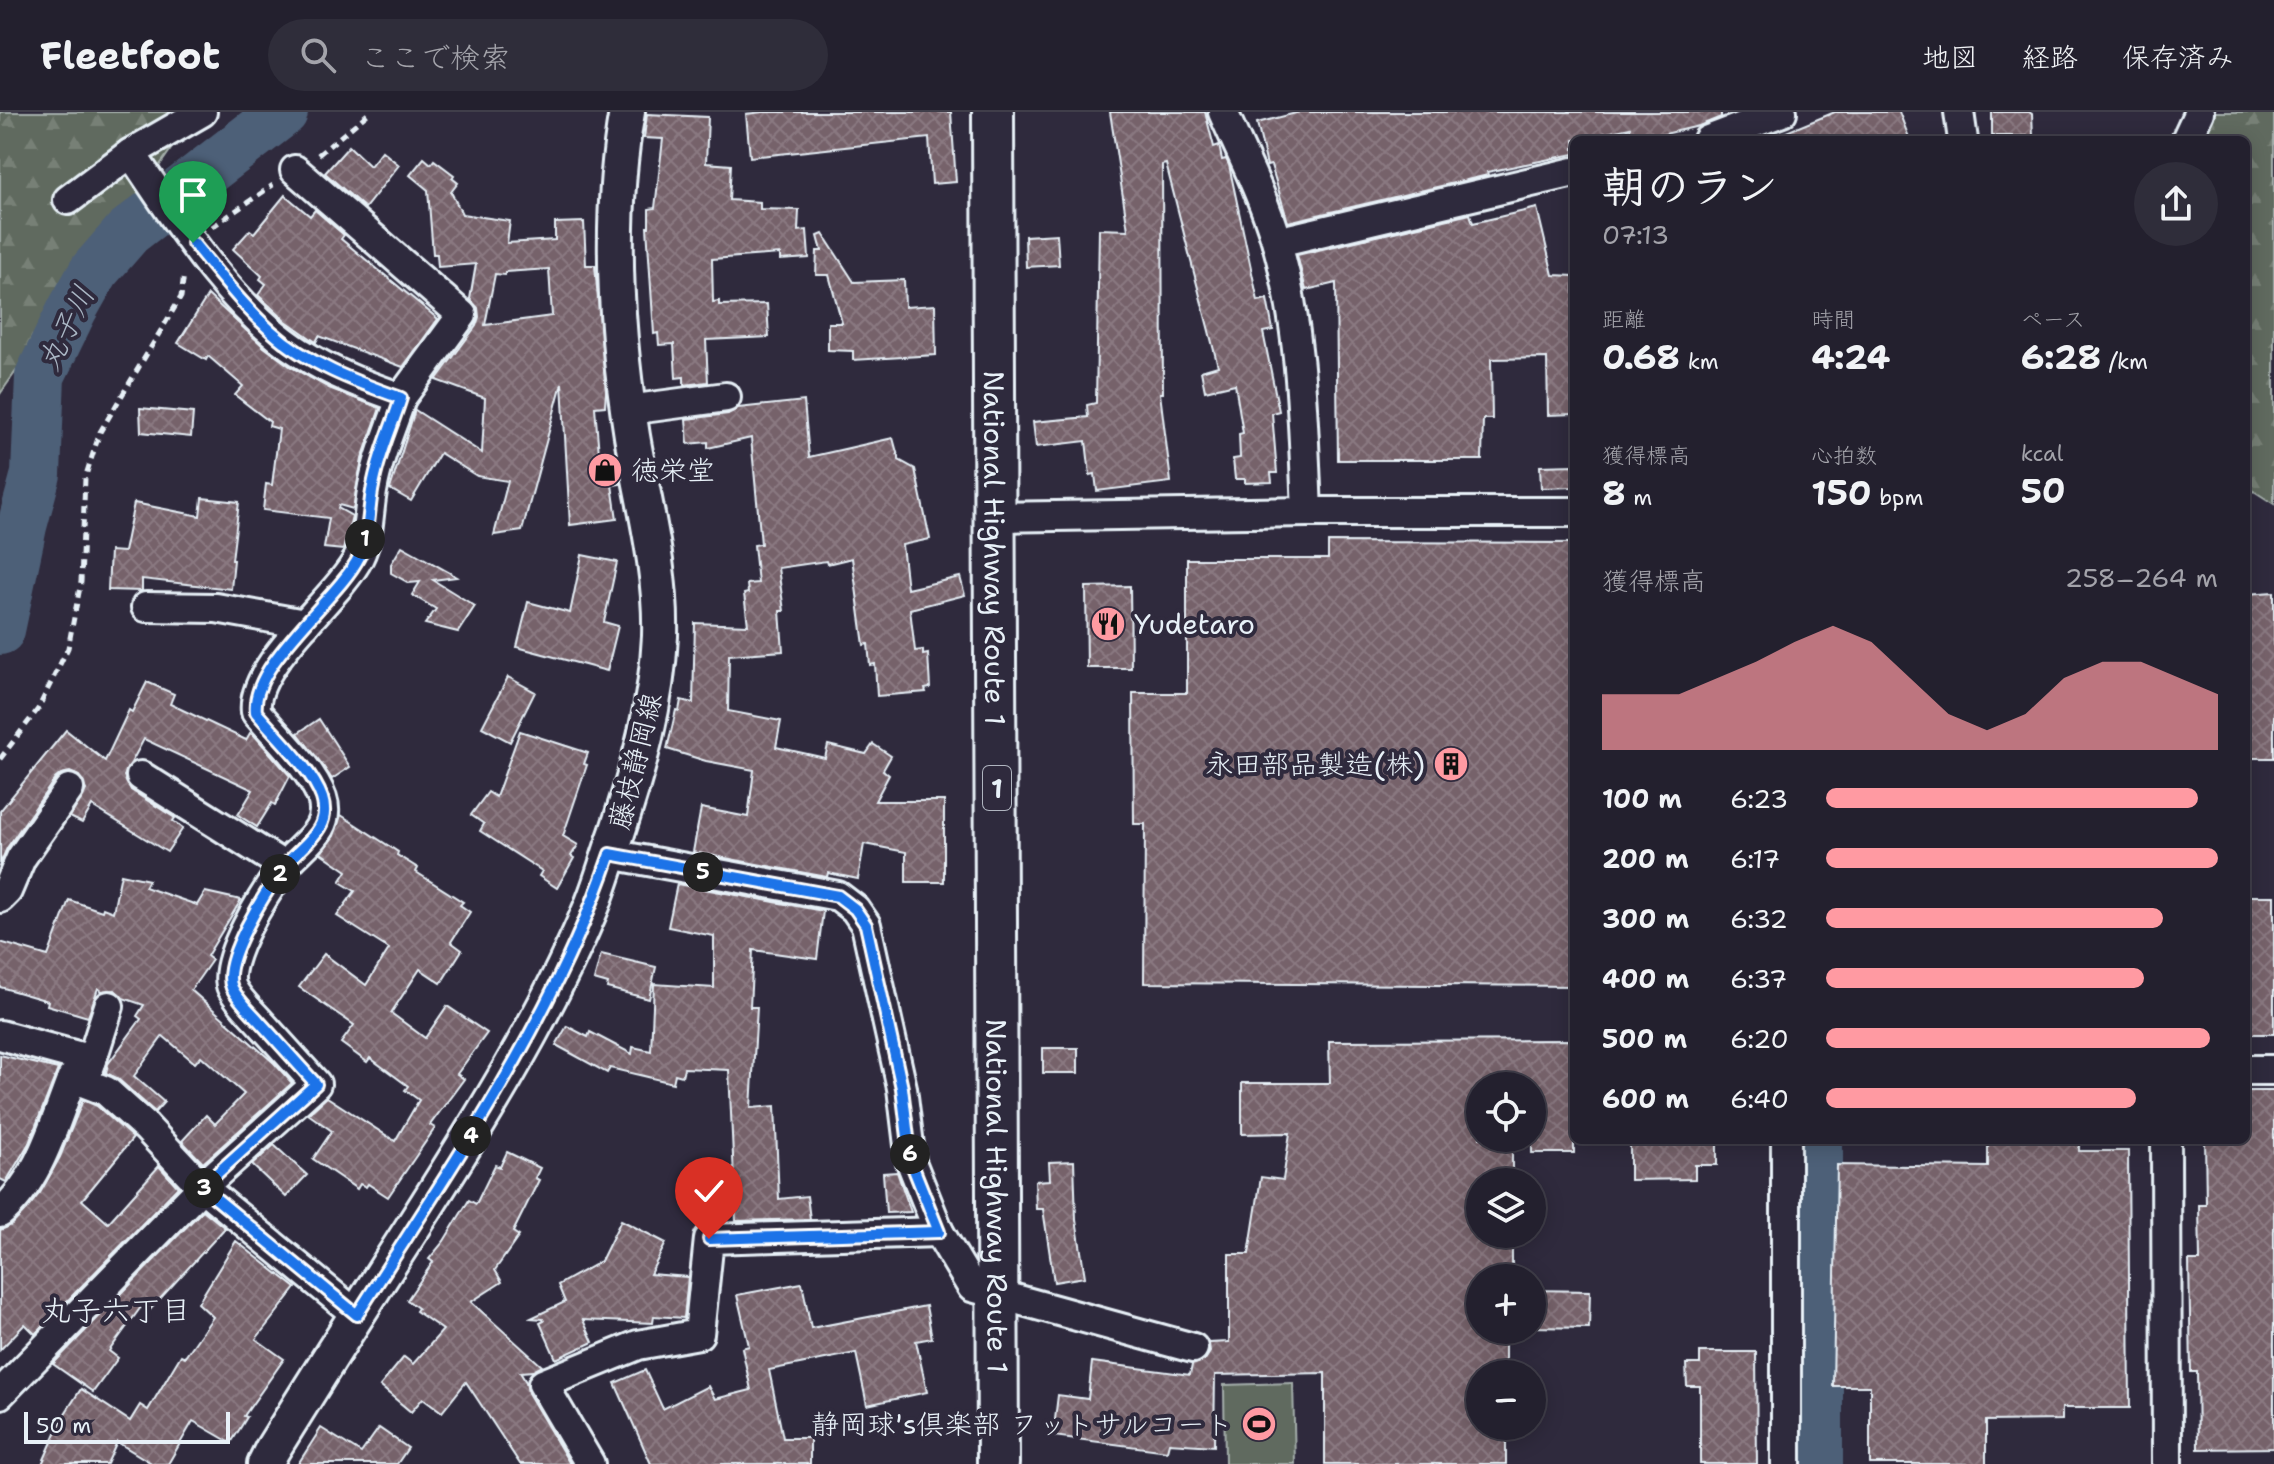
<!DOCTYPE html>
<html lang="ja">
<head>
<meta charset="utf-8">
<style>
	:root { --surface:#23202e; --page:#2f2d3a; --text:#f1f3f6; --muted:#a3a3aa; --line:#403e4a; --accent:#ff9aa2 }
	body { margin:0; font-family:"Shantell Sans","Klee One",sans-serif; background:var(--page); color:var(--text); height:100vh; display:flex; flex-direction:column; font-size:30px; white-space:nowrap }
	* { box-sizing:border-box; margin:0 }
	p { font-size:26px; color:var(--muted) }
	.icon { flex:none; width:44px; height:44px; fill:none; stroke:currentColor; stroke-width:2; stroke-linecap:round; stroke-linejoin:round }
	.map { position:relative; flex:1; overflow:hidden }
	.drawer { position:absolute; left:1570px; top:24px; width:680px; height:1008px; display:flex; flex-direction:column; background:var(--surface); border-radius:12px; box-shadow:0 4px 20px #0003,0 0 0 2px var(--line) }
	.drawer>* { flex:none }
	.controls { position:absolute; left:1466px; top:960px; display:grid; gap:16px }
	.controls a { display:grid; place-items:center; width:80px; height:80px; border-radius:50%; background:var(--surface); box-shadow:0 4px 20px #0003,0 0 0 2px var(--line); font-size:40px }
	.scale { position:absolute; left:24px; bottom:20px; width:206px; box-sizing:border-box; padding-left:8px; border:4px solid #e8f1f8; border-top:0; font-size:22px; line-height:28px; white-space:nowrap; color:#e8f1f8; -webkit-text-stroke:6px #2f2a3d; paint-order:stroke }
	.pin { position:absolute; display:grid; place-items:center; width:68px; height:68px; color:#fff; margin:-82px -34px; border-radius:50% 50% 50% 0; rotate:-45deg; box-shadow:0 0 8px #0007 }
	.pin .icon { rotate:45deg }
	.km { position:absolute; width:40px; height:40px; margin:-20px; border-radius:50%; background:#222; color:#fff; font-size:22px; line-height:40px; text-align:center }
	.round { display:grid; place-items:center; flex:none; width:84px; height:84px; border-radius:42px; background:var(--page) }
	.head { display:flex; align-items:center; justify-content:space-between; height:136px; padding:0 32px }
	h1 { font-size:44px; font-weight:700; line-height:60px }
	.metrics { display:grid; grid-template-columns:repeat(3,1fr); gap:12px; height:136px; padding:8px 32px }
	.metrics div { display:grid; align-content:center }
	.metrics b { font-size:34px; font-weight:700 }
	.metrics small { font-size:22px; font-weight:400 }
	.metrics p { font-size:22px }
	.chart { height:224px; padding:16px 32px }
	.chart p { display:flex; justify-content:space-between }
	.chart svg { width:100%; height:144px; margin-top:8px; fill:var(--accent); opacity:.7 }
	ul { padding:0 32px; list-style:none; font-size:26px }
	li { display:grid; grid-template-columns:128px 96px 1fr; align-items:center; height:60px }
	li i { height:20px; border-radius:10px; background:var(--accent) }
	header { display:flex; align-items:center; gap:48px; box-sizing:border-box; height:112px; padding:0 40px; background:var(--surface); border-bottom:2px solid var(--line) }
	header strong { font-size:38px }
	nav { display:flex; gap:44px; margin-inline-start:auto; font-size:28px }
	.search { width:560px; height:72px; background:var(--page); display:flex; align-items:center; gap:20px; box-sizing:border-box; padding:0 28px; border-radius:44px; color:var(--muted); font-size:30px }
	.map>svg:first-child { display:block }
	.forest { fill:url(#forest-firs); stroke:#a4aeab; stroke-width:2 }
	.garden { fill:#606a5e; stroke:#a4aeab; stroke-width:2 }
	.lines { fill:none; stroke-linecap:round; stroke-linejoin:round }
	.river { stroke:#4e6078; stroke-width:50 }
	.building { fill:url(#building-cross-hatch); stroke:#e8f1f8; stroke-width:2; fill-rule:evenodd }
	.minor-casing { stroke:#e8f1f8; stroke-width:34 }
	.major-casing { stroke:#e8f1f8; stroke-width:40 }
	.highway-casing { stroke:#e8f1f8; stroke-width:46 }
	.path { stroke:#e8f1f8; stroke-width:5; stroke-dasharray:8 6; stroke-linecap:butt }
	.minor { stroke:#2f2a3d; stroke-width:28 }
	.major { stroke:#2f2a3d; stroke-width:34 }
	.highway { stroke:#2f2a3d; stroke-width:40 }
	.route-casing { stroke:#fff; stroke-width:16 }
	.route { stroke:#1a73e8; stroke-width:10 }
	.labels { text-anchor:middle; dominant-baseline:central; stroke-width:8; stroke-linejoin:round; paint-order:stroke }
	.shield { fill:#2f2a3d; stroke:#b0b5c0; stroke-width:2 }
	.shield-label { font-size:26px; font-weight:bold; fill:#e8f1f8 }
	.poi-label { font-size:28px; fill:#e8f1f8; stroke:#2f2a3d; text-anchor:start }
	.street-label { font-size:28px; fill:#e8f1f8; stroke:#2f2a3d }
	.water-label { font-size:30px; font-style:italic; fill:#aab7c5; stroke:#2f2a3d }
	.neighbourhood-label { font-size:30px; fill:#e8f1f8; stroke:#2f2a3d }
</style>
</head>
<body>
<header>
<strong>Fleetfoot</strong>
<div class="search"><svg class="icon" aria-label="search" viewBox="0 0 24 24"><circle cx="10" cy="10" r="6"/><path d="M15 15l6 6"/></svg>ここで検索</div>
<nav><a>地図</a><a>経路</a><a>保存済み</a></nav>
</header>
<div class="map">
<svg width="2274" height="1352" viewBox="0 0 2274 1352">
	<defs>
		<pattern id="forest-firs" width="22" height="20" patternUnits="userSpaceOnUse" patternTransform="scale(2)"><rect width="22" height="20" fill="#606a5e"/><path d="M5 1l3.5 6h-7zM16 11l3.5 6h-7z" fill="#778076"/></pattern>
		<pattern id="building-cross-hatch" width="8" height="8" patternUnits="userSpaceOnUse" patternTransform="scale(2)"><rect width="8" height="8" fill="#76626b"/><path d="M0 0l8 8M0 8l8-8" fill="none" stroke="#8a7981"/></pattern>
	</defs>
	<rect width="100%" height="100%" fill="#2f2a3d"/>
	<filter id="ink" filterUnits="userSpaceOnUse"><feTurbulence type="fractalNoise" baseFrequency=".0125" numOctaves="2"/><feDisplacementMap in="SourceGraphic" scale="16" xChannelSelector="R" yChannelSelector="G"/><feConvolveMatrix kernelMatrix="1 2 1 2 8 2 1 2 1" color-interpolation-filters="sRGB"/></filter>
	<g filter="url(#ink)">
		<g class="forest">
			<path d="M0,0H197L0,282Z"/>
			<path d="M2205,0H2274V392L2246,374V28H2188Z"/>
		</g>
		<path class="garden" d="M1293,1271L1295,1352H1225L1224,1273Z"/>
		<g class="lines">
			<g class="river">
				<path d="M0,518L22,414L36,362L40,264L72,198L94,159L128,120L283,0"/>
				<path d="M1818,1028V1352"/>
			</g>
		</g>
		<g class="building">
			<path d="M763,0H951L956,70L932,72L929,26L750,45L746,2Z"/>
			<path d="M1110,0H1205L1214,35L1219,33L1222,48L1226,47L1229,53L1258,189L1267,187L1273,218L1263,220L1279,299L1272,301L1277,361H1271L1272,370L1245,371V367H1235L1233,347L1240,346L1239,322L1243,321L1235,272L1205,279L1201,259L1218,254L1166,52L1162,53L1163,281H1160L1171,370L1097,379L1095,362L1090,363L1086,329L1036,335L1033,310L1088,305L1087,293L1096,291L1099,117L1128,118Z"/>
			<path d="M1300,0H1721V5L1699,14L1639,28H1632L1630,16L1574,28V42L1487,60L1488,63L1288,110L1271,53L1267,54L1257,11Z"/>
			<path d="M1835,0H1899L1910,28H1767Z"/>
			<path d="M1992,0H2029L2032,2L2033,24H1992Z"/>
			<path d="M647,2L708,5L706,51L731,53L729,88L760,90V97L799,98L798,119L807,118L809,146L780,148V142L712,147L713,190L719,189V193L767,192L769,225L706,228L708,270L684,273V265L676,266L674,232L659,233L658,221L654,222L647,115H649V97L655,96L663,27L644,26Z"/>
			<path d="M349,34L370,54L382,39L399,53L365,96L325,61Z"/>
			<path d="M424,46L431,52L434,48L454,63L452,66L458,71L451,80L462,102L510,109L507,131L555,128V111L584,110L586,153H595L606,280L605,294L595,295L599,342L615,340L621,372L612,373L617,407L570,413L562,271L522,419L494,423L508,369L477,364L440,341L411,389L390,377L415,298L482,341L485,286L436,268L476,214L479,205L478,196L470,187L476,152L438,155L437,142H433L428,78L410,63ZM549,157L552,204L485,213L495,162L505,163V160Z"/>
			<path d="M285,83L310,104L315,98L344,123L341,127L438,207L403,255L319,224L316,230L286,209L258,183L266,172L260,167L262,164L233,137L250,118L254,121Z"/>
			<path d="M1537,96L1553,163L1574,164V302L1548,303L1547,246L1491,247L1492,307H1483L1482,348H1338L1336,171L1306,178L1297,143L1470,102L1473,111Z"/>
			<path d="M823,122L854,170L904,168L905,195L935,193L936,243L853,248V239L828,238V211H842L829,163H816L817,139H822L818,124Z"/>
			<path d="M1057,122L1059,153L1026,155L1025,124Z"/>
			<path d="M208,183L264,235L291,255L329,276L380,296L362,347L353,397L339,393L338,396L352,404L343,438L324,436L329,406L263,398L266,372L272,373L279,317L269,314L270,310L235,283L243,274L208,244L206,248L178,231Z"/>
			<path d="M804,289L809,345L893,326L899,348L915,357L930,427L902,433L907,477L960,465L965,483L910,497L915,539L923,538V543L928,542L930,576L925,577L926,580L877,584L875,552L870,553L868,532L864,533L852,446L827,452L826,449L778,456L784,499H780L783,539L729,543L728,599L781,609L776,635L825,646L828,633L866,642L873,632L891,644L883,658L889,663L875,689H944V770H906V740L864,732L858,767L828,761L827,765L693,740L701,696L748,705L754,658L706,649L667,637L676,598L679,599L681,588L693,591L695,511L748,513L744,482L748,481L747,472L758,471L754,433L761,432L751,326L708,336V330L688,332L686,307L728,302L738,296Z"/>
			<path d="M140,296L193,301L191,325L141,320Z"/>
			<path d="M1574,353V375L1541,376L1540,354Z"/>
			<path d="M202,386L239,390L232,448H234L231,477L142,467V479L108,478L110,439L124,440L134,391L200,404Z"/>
			<path d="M1328,430L1574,431V874L1144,871L1145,712H1134L1133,581H1187V447H1328Z"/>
			<path d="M402,434L457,465L433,468L475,494L458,520L425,512L436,497L412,483L420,470L409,471L391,461V452Z"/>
			<path d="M582,443L617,450L604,510L618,514L607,559L517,535L528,490L570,501Z"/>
			<path d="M1130,474L1131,556H1087L1086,475Z"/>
			<path d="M2274,480V646H2246V482Z"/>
			<path d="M508,565L535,580L510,630L482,615Z"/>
			<path d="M147,570L174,582L170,592L246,628L250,621L254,623L290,664L275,693L272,691L257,715L238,703L253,678L144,627L124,664L131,678L175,706L173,709L183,716L167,740L92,694L82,711L70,705L86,678L79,664L70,660L61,662L55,667L7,736L0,752V699L66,618L105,649L129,598L132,600Z"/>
			<path d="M319,607L350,655L332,667L298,621Z"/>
			<path d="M520,619L588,641L584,652L587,653L563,724L578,733L571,744L574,746L557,776L539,764L542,759L480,719L484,712L471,703L488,680L496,685Z"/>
			<path d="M341,703L398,740L397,743L418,756L416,760L463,790L460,793L470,800L451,830L462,838L441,871L420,857L391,901L425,926L447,894L487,921L457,962L464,967L430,1013L435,1016L388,1085L368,1072L366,1075L360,1072L357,1077L313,1047L332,1019L308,1002L327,985L395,1029L419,988L405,978L408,974L370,946L367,950L341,931L354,913L299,875L324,842L366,873L389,837L337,804L355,779L340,770L347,759L321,741L334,724Z"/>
			<path d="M121,762L149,768L145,775L197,793L205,780L241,788L207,844L212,848L191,878L274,951L292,971L203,1051L182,1029L206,1003L215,1012L244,982L201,944L195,951L163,924L134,964L164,990L155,1000L117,966L106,961L108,952L141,907L137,904L144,893L123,886L115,878L102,879L98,876L88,905L47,893L48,889L0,875V830L48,844L69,788L102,799L103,796L113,800Z"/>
			<path d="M677,772L823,799L817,847L753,838L750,895H757L751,996L775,994L779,1087L807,1084L810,1107L736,1109L729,958L684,956L682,964L675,962L673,971L610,956L607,961L556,933L567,914L588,925L590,920L632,942L633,935L651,939L654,872L714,876V824L668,815Z"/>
			<rect x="2246" y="784" width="28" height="138"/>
			<path d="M601,842L656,855L649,887L607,876L608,872L594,868Z"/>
			<path d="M1574,928V1041H1532V974H1480V1026H1512V1070H1480V1122H1512V1166H1480V1218H1505V1262H1480V1314H1506V1352H1325V1261L1215,1263L1214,1334L1169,1331L1167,1339L1053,1324L1058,1283L1088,1287L1092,1250L1190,1263L1192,1253L1205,1248L1210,1240L1209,1231L1229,1230V1142H1249L1261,1065L1283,1068L1290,1021L1242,1022V971H1330L1329,929Z"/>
			<rect x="1043" y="936" width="35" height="25"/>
			<path d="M0,943L58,957L29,1031L6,1070L0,1067Z"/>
			<path d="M2246,979H2274V1336L2198,1337L2197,1260H2191L2189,1149H2200L2199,1093H2206L2205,1028H2246Z"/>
			<path d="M83,988L97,994L133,1026L82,1088L108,1111L159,1054L178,1075L35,1222L25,1212L0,1238V1118L12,1113L40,1081L60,1045Z"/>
			<path d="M1630,1028H1717V1053H1695V1067L1630,1068Z"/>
			<path d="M1988,1028H2079V1039H2128L2130,1296H2062V1308L1986,1309V1352H1870V1274H1833L1837,1053L1988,1055Z"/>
			<path d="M274,1033L307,1063L286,1085L252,1053Z"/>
			<path d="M507,1040L540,1056L535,1066L539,1068L513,1120L519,1124L495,1158L502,1170L471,1190L542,1254L533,1259L520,1260L526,1270L528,1281L570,1352H520L466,1270L442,1300L423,1286L411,1300L380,1274L404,1245L413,1252L443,1218L416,1199L418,1196L407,1188L433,1150L429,1147L444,1129L469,1088L476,1092L495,1053L500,1055Z"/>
			<path d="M1074,1049L1076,1107L1085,1165L1054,1170L1043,1097H1036L1035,1069L1050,1068L1049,1050Z"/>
			<path d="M897,1060L911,1100L886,1101L883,1061Z"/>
			<path d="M203,1098L225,1116L147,1201L141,1195L109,1239L118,1246L93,1280L53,1252Z"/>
			<path d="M621,1108L666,1131L650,1162L688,1165L684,1206L654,1204L653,1211L583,1208L593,1230L556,1247L540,1211L544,1209L543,1207L531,1206L565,1190L558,1173L601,1149Z"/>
			<path d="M236,1129L296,1176L256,1227L284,1247L244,1304L247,1305L231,1331L193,1309L168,1352H153L117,1330L107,1352H42L64,1303L81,1277L130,1309L140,1293L148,1298L181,1243L185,1245L213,1205L198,1191Z"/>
			<path d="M802,1171L811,1216L926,1194L932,1226L916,1229L927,1280L867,1293L856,1241L769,1258L783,1326H810V1352H651L615,1271L645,1258L663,1297L708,1274L715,1287L751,1278L742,1236L749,1234L737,1183Z"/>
			<path d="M1532,1178L1590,1179L1589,1216L1532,1215Z"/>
			<path d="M1700,1240H1756L1757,1352H1700V1274H1687L1686,1252H1700Z"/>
			<path d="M321,1316L361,1341L379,1316L408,1336L397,1352H298Z"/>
		</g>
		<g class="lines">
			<g class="minor-casing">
				<g id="minor">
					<path d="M1223,0C1242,43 1264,86 1277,131C1302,220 1303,309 1307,400"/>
					<path d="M1959,0L1963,28"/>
					<path d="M1708,28L1782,0"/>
					<path d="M2186,28L2199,0"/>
					<path d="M131,41L202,0"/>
					<path d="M68,88L131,41C176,108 231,197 301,241C331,261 367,274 401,286L462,203L295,58"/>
					<path d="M1277,130L1574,60"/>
					<path d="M628,298L726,285"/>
					<path d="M996,405L1307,400H1574"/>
					<path d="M146,495L216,496L305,512"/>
					<path d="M141,664L284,754"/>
					<path d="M610,742L838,784L855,797L866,813L902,976L911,1050L939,1120L972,1175L1193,1236"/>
					<path d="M0,786L7,779L21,746L69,677"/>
					<path d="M0,923L92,948"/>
					<path d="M2246,958H2274"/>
					<path d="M86,966L109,894"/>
					<path d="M1786,1028V1352"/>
					<path d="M2166,1028L2167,1352"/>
					<path d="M0,1101C40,1068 54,1012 72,966L106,979L146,1015L202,1075L357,1203"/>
					<path d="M0,1282L202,1075L316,972C297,951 278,930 259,909C250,899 238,888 232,876C220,850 267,778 283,756C299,734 333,719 322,686C312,657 276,624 256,600C250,552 338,487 359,445C370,423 368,397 373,374C378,344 392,315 401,286"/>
					<path d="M590,1352L543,1272L638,1233L699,1222L709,1127L939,1120"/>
				</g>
			</g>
			<g class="major-casing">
				<path id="major" d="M265,1352L272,1338C318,1264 364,1191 411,1118C477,1014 543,910 591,796C601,772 608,746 617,721C638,658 657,591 660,524C662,457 643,389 632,324C615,217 608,106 627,0"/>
			</g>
			<g class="highway-casing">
				<g id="highway">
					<path id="s1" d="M993,0L998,1352"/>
				</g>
			</g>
			<g class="path">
				<path d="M318,43L370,0"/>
				<path d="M212,115L273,73"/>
				<path d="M0,647L38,597L68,536L81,470L85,366L100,320L181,185L184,162"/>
			</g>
			<use href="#minor" class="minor"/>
			<use href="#major" class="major"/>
			<use href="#highway" class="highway"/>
		</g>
	</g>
	<g class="lines" filter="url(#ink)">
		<g class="route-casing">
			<path id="route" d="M193,131C218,161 242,193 271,219C307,252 356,270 401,286C392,315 378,344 373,374C368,397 370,423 359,445C338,487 250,552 256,600C276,624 312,657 322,686C333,719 299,734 283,756C267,778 220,850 232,876C238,888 250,899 259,909C278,930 297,951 316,972L202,1075L357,1203C451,1055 553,909 610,742L838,784L855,797L866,813L902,976L911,1050L939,1120L709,1127"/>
		</g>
		<use href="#route" class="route"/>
	</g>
	<defs>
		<g id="shop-disc" transform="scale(1.8)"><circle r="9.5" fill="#ff9aa2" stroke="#2f2a3d"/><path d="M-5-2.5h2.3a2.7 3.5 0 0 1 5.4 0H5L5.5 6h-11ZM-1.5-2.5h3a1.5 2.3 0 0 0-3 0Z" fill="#111"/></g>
		<g id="restaurant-disc" transform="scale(1.8)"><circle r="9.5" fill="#ff9aa2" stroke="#2f2a3d"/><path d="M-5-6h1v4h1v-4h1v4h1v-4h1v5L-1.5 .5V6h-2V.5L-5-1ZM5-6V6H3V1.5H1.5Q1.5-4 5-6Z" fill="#111"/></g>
		<g id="building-disc" transform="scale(1.8)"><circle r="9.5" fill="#ff9aa2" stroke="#2f2a3d"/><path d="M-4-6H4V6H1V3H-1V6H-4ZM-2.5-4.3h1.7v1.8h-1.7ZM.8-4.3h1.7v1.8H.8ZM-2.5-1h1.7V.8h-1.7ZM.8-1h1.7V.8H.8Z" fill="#111"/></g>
		<g id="stadium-disc" transform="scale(1.8)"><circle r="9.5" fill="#ff9aa2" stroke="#2f2a3d"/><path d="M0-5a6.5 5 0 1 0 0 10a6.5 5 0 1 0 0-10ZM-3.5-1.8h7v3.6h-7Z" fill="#111"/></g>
	</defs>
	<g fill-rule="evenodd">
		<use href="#shop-disc" x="605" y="358"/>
		<use href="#restaurant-disc" x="1108" y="512"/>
		<use href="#building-disc" x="1451" y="652"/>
		<use href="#stadium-disc" x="1259" y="1312"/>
	</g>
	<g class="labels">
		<rect class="shield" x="983" y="654" width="28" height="44" rx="6"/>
		<g class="shield-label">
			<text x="997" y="676">1</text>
		</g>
		<g class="poi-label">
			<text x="631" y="358">徳栄堂</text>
			<text x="1134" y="512">Yudetaro</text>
			<text x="1425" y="652" text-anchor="end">永田部品製造(株)</text>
			<text x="1233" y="1312" text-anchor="end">静岡球's倶楽部 フットサルコート</text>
		</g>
		<g class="street-label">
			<text stroke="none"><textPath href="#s1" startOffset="436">National Highway Route 1</textPath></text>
			<text transform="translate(635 649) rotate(-76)">藤枝静岡線</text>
			<text stroke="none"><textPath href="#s1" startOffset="1084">National Highway Route 1</textPath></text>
		</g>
		<g class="water-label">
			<text transform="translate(66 216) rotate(-64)">丸子川</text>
		</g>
		<g class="neighbourhood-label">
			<text x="116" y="1198">丸子六丁目</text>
		</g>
	</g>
</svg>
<div class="controls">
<a><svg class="icon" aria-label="locate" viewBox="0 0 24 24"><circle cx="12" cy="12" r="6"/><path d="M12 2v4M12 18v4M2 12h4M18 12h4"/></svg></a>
<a><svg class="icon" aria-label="layers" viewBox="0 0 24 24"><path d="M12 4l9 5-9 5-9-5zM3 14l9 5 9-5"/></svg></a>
<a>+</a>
<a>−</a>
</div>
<div class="scale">50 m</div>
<div class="pin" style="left:193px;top:131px;background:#1e9e55"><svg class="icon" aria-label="arrive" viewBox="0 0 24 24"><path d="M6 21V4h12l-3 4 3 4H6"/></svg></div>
<div class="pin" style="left:709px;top:1127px;background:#d93025"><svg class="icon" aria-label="check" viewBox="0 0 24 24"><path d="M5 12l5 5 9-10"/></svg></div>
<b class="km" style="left:365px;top:427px">1</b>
<b class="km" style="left:280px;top:762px">2</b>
<b class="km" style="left:204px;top:1076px">3</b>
<b class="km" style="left:471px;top:1024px">4</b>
<b class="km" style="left:703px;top:760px">5</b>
<b class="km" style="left:910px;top:1042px">6</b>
<section class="drawer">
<div class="head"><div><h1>朝のラン</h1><p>07:13</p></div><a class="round"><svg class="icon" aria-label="share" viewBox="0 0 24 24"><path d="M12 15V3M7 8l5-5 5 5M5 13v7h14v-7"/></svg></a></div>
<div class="metrics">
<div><p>距離</p><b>0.68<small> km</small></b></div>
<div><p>時間</p><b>4:24</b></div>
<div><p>ペース</p><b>6:28<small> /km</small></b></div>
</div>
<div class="metrics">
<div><p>獲得標高</p><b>8<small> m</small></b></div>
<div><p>心拍数</p><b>150<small> bpm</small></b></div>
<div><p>kcal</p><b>50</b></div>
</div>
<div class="chart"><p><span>獲得標高</span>258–264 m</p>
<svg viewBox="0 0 160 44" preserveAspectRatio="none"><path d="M0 44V27L10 27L20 27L30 22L40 17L50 11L60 6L70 11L80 22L90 33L100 38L110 33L120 22L130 17L140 17L150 22L160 27V44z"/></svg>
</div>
<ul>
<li><b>100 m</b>6:23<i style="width:95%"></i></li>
<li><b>200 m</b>6:17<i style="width:100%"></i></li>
<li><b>300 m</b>6:32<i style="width:86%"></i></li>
<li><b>400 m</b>6:37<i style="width:81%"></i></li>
<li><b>500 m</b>6:20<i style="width:98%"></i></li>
<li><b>600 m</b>6:40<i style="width:79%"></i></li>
</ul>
</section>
</div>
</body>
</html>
